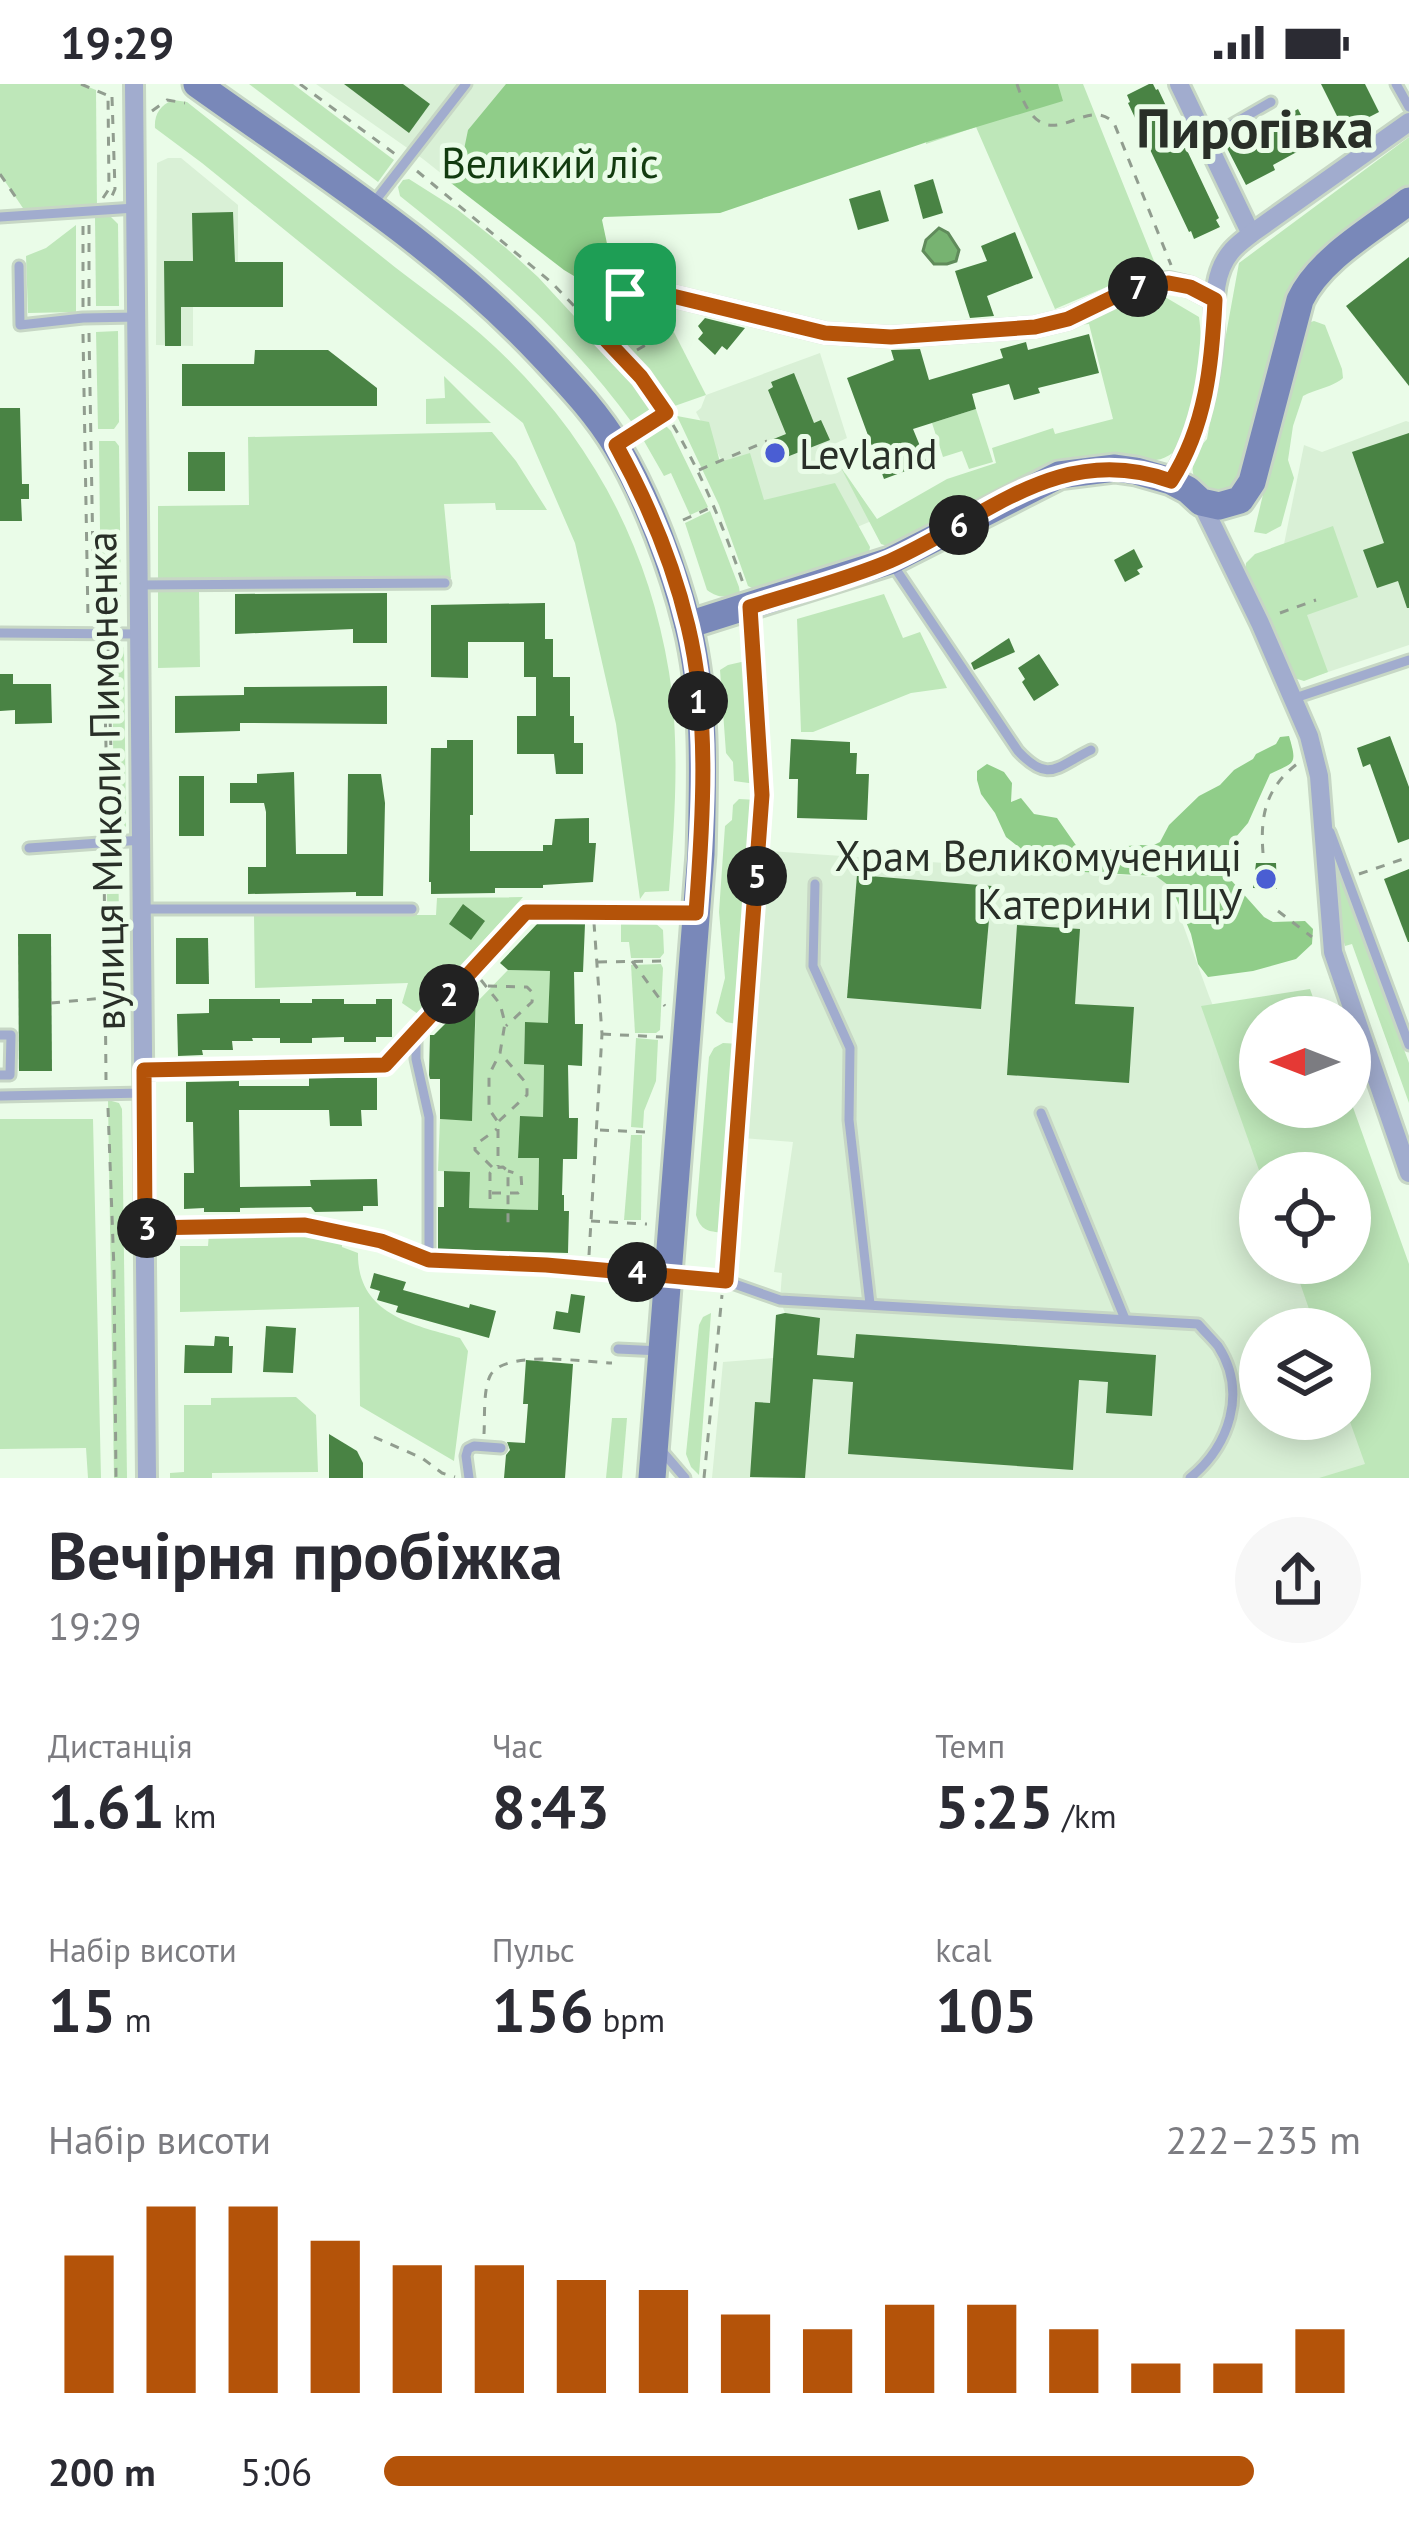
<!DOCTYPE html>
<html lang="uk">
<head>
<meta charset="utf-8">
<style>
	:root { --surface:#fff; --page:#f7f7f7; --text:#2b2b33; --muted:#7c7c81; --accent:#b45309 }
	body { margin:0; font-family:"PT Sans",sans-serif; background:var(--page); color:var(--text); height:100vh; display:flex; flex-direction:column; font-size:45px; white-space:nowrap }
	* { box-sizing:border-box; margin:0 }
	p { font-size:39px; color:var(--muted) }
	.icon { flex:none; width:66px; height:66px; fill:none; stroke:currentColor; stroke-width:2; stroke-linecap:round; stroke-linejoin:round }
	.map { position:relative; height:1394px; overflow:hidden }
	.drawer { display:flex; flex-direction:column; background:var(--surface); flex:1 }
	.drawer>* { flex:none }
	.needle { width:78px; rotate:270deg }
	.tools { position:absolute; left:1239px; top:912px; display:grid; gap:24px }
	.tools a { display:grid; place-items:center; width:132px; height:132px; border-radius:50%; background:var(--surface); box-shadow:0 6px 30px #0003; font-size:60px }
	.pin { position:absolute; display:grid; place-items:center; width:102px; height:102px; color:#fff; margin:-51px; border-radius:24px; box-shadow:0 6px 18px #0006 }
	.km { position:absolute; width:60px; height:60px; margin:-30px; border-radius:50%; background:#222; color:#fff; font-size:33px; line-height:60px; text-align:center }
	.round { display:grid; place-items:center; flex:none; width:126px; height:126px; border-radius:63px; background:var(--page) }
	.head { display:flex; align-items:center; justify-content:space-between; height:204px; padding:0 48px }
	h1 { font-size:66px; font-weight:600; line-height:90px }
	.stats { display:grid; grid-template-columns:repeat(3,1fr); gap:18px; height:204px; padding:12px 48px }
	.stats div { display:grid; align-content:center }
	.stats b { font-size:60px; font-weight:600 }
	.stats small { font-size:33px; font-weight:400 }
	.stats p { font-size:33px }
	.chart { height:336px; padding:24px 48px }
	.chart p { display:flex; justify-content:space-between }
	.chart svg { width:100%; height:216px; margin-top:12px; stroke:var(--accent); stroke-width:6 }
	ul { padding:0 48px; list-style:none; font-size:39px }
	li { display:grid; grid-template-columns:192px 144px 1fr; align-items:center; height:90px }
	li i { height:30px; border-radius:15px; background:var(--accent) }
	.status { display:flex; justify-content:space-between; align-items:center; height:84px; padding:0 60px; background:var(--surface); direction:ltr }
	.status svg { height:33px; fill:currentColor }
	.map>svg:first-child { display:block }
	.built { fill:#d9f0d6 }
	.green { fill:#bee7b9 }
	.forest { fill:#90cd89 }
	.water { fill:#77b371; stroke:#608b5b; stroke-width:3 }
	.building { fill:#498344 }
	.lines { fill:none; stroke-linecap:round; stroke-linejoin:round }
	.lane-casing { stroke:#c7d7c5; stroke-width:15 }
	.street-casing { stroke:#c7d7c5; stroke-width:24 }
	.secondary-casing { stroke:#c7d7c5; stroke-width:33 }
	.path { stroke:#919d8f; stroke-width:3; stroke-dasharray:9 9; stroke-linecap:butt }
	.lane { stroke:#a1acce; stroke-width:9 }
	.street { stroke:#a1acce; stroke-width:18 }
	.secondary { stroke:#7988b9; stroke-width:27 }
	.route-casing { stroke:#fff; stroke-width:24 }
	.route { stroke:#b45309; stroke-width:15 }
	.poi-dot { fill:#4a5ed3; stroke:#eafce8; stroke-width:4.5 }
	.labels { text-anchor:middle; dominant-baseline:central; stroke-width:10; stroke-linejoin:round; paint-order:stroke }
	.park-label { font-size:42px; fill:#123b0f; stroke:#eafce8 }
	.poi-label { font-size:42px; fill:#292f28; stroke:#eafce8; text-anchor:start }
	.street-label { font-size:42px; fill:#292f28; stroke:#eafce8 }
	.district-label { font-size:54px; font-weight:bold; fill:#292f28; stroke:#eafce8 }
</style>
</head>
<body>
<div class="status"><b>19:29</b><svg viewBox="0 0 49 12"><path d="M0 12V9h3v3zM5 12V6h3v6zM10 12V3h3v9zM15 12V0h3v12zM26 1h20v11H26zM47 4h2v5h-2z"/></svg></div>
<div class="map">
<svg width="1409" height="1394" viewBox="0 0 1409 1394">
	<rect width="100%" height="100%" fill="#eafce8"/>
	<g class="built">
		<path d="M316,0H569L462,106L423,75Z"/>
		<path d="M168,74H181L238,121V180L193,182V262L156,261L157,79Z"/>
		<path d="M820,269L847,354L828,363L876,435L768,481L724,381L696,328L701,324L706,311Z"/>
		<path d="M1406,337L1409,338V561L1319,591L1282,470L1304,361L1322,368Z"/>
		<path d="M769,767L1166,794L1209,912L1283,1089H1260V1179H1320L1348,1245H1260V1335H1350L1409,1394H712L723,1278L773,1274L776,1231L785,1229L780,1216L782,1189L774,1188L793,1058L743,1054Z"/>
	</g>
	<g class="green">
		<path d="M0,0H81L96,6L97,127L29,133L0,90Z"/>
		<path d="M249,0H293L394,76L378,98Z"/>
		<path d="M930,0H1083L1156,182L1055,225L976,43L926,60Z"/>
		<path d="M173,16L187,18C251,69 316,120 381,172C418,202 460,230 495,263C590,352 648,460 669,588C680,660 675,735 669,807L645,808L640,815L616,640L575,459L523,339L202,79L155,44C154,31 160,21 173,16Z"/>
		<path d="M1409,53V101L1310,177L1299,187L1292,200L1243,399L1220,409C1186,402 1186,378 1207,355L1239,179Z"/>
		<path d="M409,95L458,126L506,164L538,193L647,311L651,324L633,340C567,249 488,182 400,112L398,103L403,96Z"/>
		<path d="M95,133H111L118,140L119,222H96Z"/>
		<path d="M76,141V228L28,229L26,172L46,164Z"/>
		<path d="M1143,208L1160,210L1199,233C1205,273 1193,315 1186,354C1180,364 1168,375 1156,376C1146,376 1136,372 1127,371C1097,369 1069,373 1041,384L890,463L881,460L840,382L877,435L947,395L996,379L992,364L1053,344L1055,350L1113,335L1089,240L1078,241V232Z"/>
		<path d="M654,209L706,311L666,325L599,242L608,220Z"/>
		<path d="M1314,237L1325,241L1342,285L1343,294C1335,302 1314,306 1303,312L1293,342L1288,376L1294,394L1281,442L1266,450L1254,448L1304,240Z"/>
		<path d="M118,247L119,338L114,345H98L96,248Z"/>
		<path d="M444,292L491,339L426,340V315L445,314Z"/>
		<path d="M976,325L993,378L969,385L962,367L943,373L932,339Z"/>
		<path d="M677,332L709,338L720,378L750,369L764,416L835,399L870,463L868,474L758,507L748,502L719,421Z"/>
		<path d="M659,340L665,341L671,347L708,423L690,431L671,389L664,392L640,350Z"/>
		<path d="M492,348L516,377L547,426H496L495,419L444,420L451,494L158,496V422L249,421L248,353Z"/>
		<path d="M99,357H115L119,362L121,519L113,530L101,534Z"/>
		<path d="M710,427L739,503L740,510C726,513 719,515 707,506L685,439Z"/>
		<path d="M1333,442L1358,513L1307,531L1328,588L1304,597L1294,594L1245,488L1246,479L1255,470Z"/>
		<path d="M158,506L199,507L200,583L158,584Z"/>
		<path d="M884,510L903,554L920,548L947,604L911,609L813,648H801L797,535Z"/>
		<path d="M112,555H116L124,564L126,748L114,749Z"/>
		<path d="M750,576L758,698L756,700L734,697L733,678L726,669L720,586L728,581Z"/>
		<path d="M739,715L758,716L742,941L726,938L716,929L725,894L719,828L725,742L732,736L733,721Z"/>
		<path d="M106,768H118L120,901H109Z"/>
		<path d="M1339,789L1409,979V1019L1352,860L1345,862C1338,838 1335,814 1336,790Z"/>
		<path d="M523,813L418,930L402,919L408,899L255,904L254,831H436L437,814Z"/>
		<path d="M655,839L663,846L664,869L660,874H631L629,858H621V840Z"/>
		<path d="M661,880L663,884L660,946L656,949H635L631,881Z"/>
		<path d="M508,886L550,887L549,939H525L524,980L544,981L543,1033H520L518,1073L539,1074L538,1126L469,1124V1088L438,1087L440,1035L472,1036L476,919Z"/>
		<path d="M1310,905L1320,933H1260V1023H1350V1015L1409,1180V1394H1319L1365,1380L1349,1335L1350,1245H1316L1293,1179H1350V1089H1260L1201,922Z"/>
		<path d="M636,954L658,956L656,997L644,1027L643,1044L631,1043Z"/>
		<path d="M723,959L740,960L723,1149C708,1147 701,1147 696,1131L709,973L714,964Z"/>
		<path d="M108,1016L119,1019L122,1025L127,1394H114Z"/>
		<path d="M0,1035H93L101,1394H88L86,1364L0,1365Z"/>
		<path d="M631,1051H642L641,1136H624Z"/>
		<path d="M307,1148L342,1157V1163L358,1169C357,1230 413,1241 460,1254L468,1267L454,1377L360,1322L359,1223L180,1228V1162H208L209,1149Z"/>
		<path d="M711,1229L699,1391L691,1383L686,1370L699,1241L703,1233Z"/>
		<path d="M296,1313L316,1331L318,1388L212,1389V1394H170V1389L184,1388V1321H211V1314Z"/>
		<path d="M612,1334H627L622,1394H606Z"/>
	</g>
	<g class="forest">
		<path d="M506,0H1058L1063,17L927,58L720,129L604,133L602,136L609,169L637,194L632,201L616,205L597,204L584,198L564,186L451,99L461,80L468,46Z"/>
		<path d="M1289,652C1298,682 1294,678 1270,690L1248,739L1223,768L1222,786L1264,833L1273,838L1305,837L1313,845L1312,860L1296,875L1253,887L1208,893L1198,880L1191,850L1172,804L1156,792L1063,787L1048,784L1038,778L1006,753L995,729L981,710L977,696V687L987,680L1004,688L1012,699L1011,718L1021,714L1034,730L1057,734L1080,767C1104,771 1128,757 1152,762L1160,758L1169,741L1199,712L1220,701L1234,686L1253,675L1256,670L1276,660L1280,653Z"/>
	</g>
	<path class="water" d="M939,144L948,149L959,166L956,177L947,180H934L923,167L926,156Z"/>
	<g class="building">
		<path d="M344,0H403L430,20L409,49Z"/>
		<path d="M1149,0H1153L1156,6L1158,5L1219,134L1216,136L1220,143L1194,155L1191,147L1189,148L1128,19L1130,18L1127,11Z"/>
		<path d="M1321,0H1365L1379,28L1344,46Z"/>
		<path d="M1298,25L1315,58L1273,81L1275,86L1246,101L1227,64Z"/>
		<path d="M933,95L943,129L923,135L914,101Z"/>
		<path d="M880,106L889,137L858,146L849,115Z"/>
		<path d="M233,128L235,178H283V223H181V262H165L164,177H193L192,129Z"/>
		<path d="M1015,148L1033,194L987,212L994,232L970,234L955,187L987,177L981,162Z"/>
		<path d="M1409,173V302L1346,222Z"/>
		<path d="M705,234L745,244L727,266L722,262L715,271L698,255L703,249L698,242Z"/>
		<path d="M1089,250L1099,289L1038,304L1040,309L1014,316L1009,300L972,310L976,325L913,345L927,379L884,395L847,294L894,276L891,266L920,265L929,296L1003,274L1000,265L1026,258L1028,266Z"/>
		<path d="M255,266H328L377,304V322H182V280H254Z"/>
		<path d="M794,289L814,339L821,336L830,356L779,376L771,356L786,350L768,306L773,303L771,298Z"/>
		<path d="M0,324H20L22,400H29V415H21L22,437H0Z"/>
		<path d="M1409,349V524H1407L1398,497L1377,504L1363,466L1384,459L1352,368Z"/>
		<rect x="188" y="368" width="37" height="39"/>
		<path d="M1134,465L1143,483L1137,486L1140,490L1125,498L1114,476Z"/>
		<path d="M387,509V559H353V545L235,550V510Z"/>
		<path d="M545,519V555H553V593H570V632H574V659H583V690H556L554,670H517V632H536V593H524V558H468V594L431,593V521Z"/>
		<path d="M1009,554L1015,568L974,586L971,579Z"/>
		<path d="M1039,570L1059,601L1034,617L1022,598L1025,595L1018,584Z"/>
		<path d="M0,590H13V600H51L52,639L15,640V626L0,627Z"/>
		<path d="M387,602V640L240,639V647L175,649V612L244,611V603Z"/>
		<path d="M1390,652L1409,703V755L1398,759L1370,680L1363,683L1357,664Z"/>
		<path d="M791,655L850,658V669H857L856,690H869L867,736L797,734L798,695H789Z"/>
		<path d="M447,656H473V731H470V767H543V761H552L555,735L589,734V759H596L593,798L543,801V804H495V809L431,810V798H429L431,664H447Z"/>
		<path d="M294,688L296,770H347L348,690H381L385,719L383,812H356V808L248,810V783H266V728L264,719H230V699H257V690Z"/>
		<rect x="179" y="692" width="25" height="60"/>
		<path d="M1256,779H1276L1277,805L1253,804Z"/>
		<path d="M1409,785V858H1408L1384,795Z"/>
		<path d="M857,791L992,802L981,925L847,914Z"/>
		<path d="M463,820L485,837L471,856L449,840Z"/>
		<path d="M538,839L585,840L583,888H574L575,940H583L582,982L568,981L569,1034H578L577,1075H563L562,1111H564V1127H569L568,1169L438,1165V1123H444V1087L470,1088L469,1124L538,1126L539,1074H518L520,1032L543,1033L544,981L524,980L525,938L548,939L550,887L508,886L500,879Z"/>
		<path d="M1017,841L1080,845L1075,920L1134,923L1129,999L1007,991Z"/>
		<path d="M18,850H51L52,987H19Z"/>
		<path d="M176,854H208L209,900H176Z"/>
		<path d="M476,909L472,1037L440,1035V995H430L429,991L430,951H434Z"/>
		<path d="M209,915H280V919H312V915H344V920H376V915H392V953H376V958H344V953L312,954V959H280V954H252L253,957H232L233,966H202L203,971L178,972L177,930L209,929Z"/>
		<path d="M309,994H377V1026H361L362,1042H330L329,1026H239L240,1103L311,1102L310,1096L377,1095L378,1122H363V1127L315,1128L311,1123L240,1124V1128H204V1124L184,1125V1089H194L193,1038H186V998L239,997V1002H309Z"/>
		<path d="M374,1189L406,1198L403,1206L469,1224L470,1220L496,1227L489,1254L396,1228L398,1222L377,1216L380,1207L370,1204Z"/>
		<path d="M571,1210L585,1212L580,1249L553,1245L556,1227L568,1229Z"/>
		<path d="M785,1229L820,1234L817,1271L854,1274L856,1250L1156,1271L1152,1332L1106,1329L1108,1298L1079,1296L1073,1386L848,1370L853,1298L813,1295L805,1394L750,1393L755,1318L770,1319L776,1231Z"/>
		<path d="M266,1242L296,1244L293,1289L263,1288Z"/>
		<path d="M215,1252L229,1253V1262H233L232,1289H184L185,1261L214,1262Z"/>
		<path d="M526,1276L573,1280L565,1394H504L506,1371L510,1366L507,1358L525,1359L528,1320H523Z"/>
		<path d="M329,1350L357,1367L363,1379V1394H329Z"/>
	</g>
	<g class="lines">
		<g class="lane-casing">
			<g id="lane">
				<path d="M1396,0L1409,23"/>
				<path d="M1205,56L1271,18"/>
				<path d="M372,121L466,0"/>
				<path d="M0,133L135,124"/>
				<path d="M19,182L20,241L83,234L137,233"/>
				<path d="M592,241L641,293L666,329L621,357"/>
				<path d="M893,481L1018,667C1049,700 1056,683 1091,666"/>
				<path d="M139,501L445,499"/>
				<path d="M0,549L140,550"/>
				<path d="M1295,614L1409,576"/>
				<path d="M1330,748L1409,961"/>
				<path d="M29,764L142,756"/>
				<path d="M815,800L813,882L850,964L849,1036L870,1220"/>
				<path d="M142,825H412"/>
				<path d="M416,946V975L429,1033V1176"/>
				<path d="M0,951H11L10,991H0"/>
				<path d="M144,986L385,981L526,828L690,829"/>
				<path d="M0,1012L144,1009"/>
				<path d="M1041,1029L1125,1235"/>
				<path d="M145,1144L305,1141L381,1157L429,1176L546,1182L726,1197L780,1216L1198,1240C1204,1247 1212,1255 1218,1262C1248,1308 1229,1362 1190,1394"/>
				<path d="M618,1265L661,1267"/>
				<path d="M661,1366L685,1394"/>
				<path d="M469,1394L466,1372L468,1365L474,1362L501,1364"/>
			</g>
		</g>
		<g class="street-casing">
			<g id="street">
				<path d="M134,0L147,1394"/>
				<path d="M1179,0L1251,150"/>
				<path d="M592,241C595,211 630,207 656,208L825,249L891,253L1035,243L1068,235L1130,205L1149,200L1169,198L1190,203L1215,216"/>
				<path d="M1171,397C1195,358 1206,317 1212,271C1217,239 1208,196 1230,169C1235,162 1245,155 1251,150L1409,38"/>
				<path d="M1201,418L1260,539L1309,652L1319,692L1333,868L1409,1089"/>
			</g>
		</g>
		<g class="secondary-casing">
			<g id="secondary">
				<path d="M197,0C317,86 441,163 542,271C569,300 597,329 617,363C647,413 674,485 688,542C706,615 703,695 701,770L652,1394"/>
				<path d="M688,541L890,477L1059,391L1115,384L1136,387L1171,397L1188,406L1201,418L1219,422L1240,416L1252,398L1300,216C1320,174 1373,145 1409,117"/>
			</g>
		</g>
		<g class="path">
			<path d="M81,0L107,11"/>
			<path d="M300,0L395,70"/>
			<path d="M1017,0C1044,85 1084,7 1114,39L1171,181"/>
			<path d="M112,13L115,105L112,112"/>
			<path d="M152,27L167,16L185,19"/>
			<path d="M417,87L551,198L577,225"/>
			<path d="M0,90L19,118"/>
			<path d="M103,114L109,105L108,12"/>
			<path d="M89,141V222"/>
			<path d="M83,223V142"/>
			<path d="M89,249L93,473L107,491L108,535"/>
			<path d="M83,250L88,535"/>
			<path d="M637,266L672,246"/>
			<path d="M673,341C703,392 725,447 744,502"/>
			<path d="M699,386L767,357"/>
			<path d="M683,436L712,423"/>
			<path d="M1280,529L1316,516"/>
			<path d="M108,562L111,668L124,678"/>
			<path d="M100,565L104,578L107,705L98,726L101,745"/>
			<path d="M1263,769C1260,731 1266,704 1297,680"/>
			<path d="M104,772L106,996"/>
			<path d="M1359,790L1409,773"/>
			<path d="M1278,827L1312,853"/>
			<path d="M632,877L665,922"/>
			<path d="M598,878L669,877"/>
			<path d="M481,896L500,920L505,939L500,969L489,991V1025L498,1038V1082"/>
			<path d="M488,902L527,903L533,909L532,918L506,942"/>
			<path d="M51,919L104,914"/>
			<path d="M602,950L663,953"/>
			<path d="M108,1024L114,1186L116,1394"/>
			<path d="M499,1037L527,1011V1000L500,969"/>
			<path d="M600,1046L647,1048"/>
			<path d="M492,1083L475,1066V1061L497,1045"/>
			<path d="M492,1109H518L522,1106L521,1091L508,1087"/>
			<path d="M490,1115V1089L494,1084L503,1083L508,1087V1139"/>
			<path d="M591,1137L647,1140"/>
			<path d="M589,1171L602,950L594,839"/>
			<path d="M727,1184L762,711L752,541"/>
			<path d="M484,1350C485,1333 483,1307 490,1292C503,1265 585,1278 612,1279"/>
			<path d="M374,1353L422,1374L442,1389L455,1393"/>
			<path d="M704,1394L722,1211"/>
		</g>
		<use href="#lane" class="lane"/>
		<use href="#street" class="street"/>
		<use href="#secondary" class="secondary"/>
	</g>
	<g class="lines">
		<g class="route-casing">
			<path id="route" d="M1169,199L1190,203L1215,216C1212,280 1206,342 1171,397C1060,356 985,435 890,477C845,496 796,508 750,523L762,711L726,1197L546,1181L429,1176L381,1157L305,1141L145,1144L144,986L385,981L526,828L696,829C703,737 710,633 688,542C673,479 647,417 616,361L666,329L641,293L592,241L597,224L625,210L656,208L825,249L891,253L1035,243L1068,235L1130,205Z"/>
		</g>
		<use href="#route" class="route"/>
	</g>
	<g class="poi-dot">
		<circle cx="775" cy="369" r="12"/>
		<circle cx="1266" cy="795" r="12"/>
	</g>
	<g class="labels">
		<g class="park-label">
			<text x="550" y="78">Великий ліс</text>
		</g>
		<g class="poi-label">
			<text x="799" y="369">Levland</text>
			<text x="1242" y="771" text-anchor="end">Храм Великомучениці<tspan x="1242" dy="48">Катерини ПЦУ</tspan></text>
		</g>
		<g class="street-label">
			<text transform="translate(105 697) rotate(-91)">вулиця Миколи Пимоненка</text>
		</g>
		<g class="district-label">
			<text x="1255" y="44">Пирогівка</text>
		</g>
	</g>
</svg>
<div class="tools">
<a><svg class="needle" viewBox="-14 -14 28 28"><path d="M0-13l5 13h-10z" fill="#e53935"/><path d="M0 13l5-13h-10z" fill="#7c7c81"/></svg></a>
<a><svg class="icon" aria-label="locate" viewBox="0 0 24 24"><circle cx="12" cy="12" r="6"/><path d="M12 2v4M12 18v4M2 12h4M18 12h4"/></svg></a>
<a><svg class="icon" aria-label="layers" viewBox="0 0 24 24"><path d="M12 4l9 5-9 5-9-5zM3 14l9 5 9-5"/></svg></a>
</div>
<div class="pin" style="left:625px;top:210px;background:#1e9e55"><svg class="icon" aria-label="arrive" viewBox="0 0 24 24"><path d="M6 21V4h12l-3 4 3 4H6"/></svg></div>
<b class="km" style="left:698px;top:617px">1</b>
<b class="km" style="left:449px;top:910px">2</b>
<b class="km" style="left:147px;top:1144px">3</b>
<b class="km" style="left:637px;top:1188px">4</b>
<b class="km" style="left:757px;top:792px">5</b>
<b class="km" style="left:959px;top:441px">6</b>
<b class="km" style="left:1138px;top:203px">7</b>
</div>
<section class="drawer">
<div class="head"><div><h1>Вечірня пробіжка</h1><p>19:29</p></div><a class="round"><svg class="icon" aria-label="share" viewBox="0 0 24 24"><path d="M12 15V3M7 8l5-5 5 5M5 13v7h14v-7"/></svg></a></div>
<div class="stats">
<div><p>Дистанція</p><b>1.61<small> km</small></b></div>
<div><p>Час</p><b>8:43</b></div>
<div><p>Темп</p><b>5:25<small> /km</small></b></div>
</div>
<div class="stats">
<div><p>Набір висоти</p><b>15<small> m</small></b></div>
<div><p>Пульс</p><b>156<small> bpm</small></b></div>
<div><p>kcal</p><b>105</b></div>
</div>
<div class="chart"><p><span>Набір висоти</span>222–235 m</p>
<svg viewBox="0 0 160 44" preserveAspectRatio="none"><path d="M5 44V16M15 44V6M25 44V6M35 44V13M45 44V18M55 44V18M65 44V21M75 44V23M85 44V28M95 44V31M105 44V26M115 44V26M125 44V31M135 44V38M145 44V38M155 44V31"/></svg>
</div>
<ul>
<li><b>200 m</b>5:06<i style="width:89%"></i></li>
</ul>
</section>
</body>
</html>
